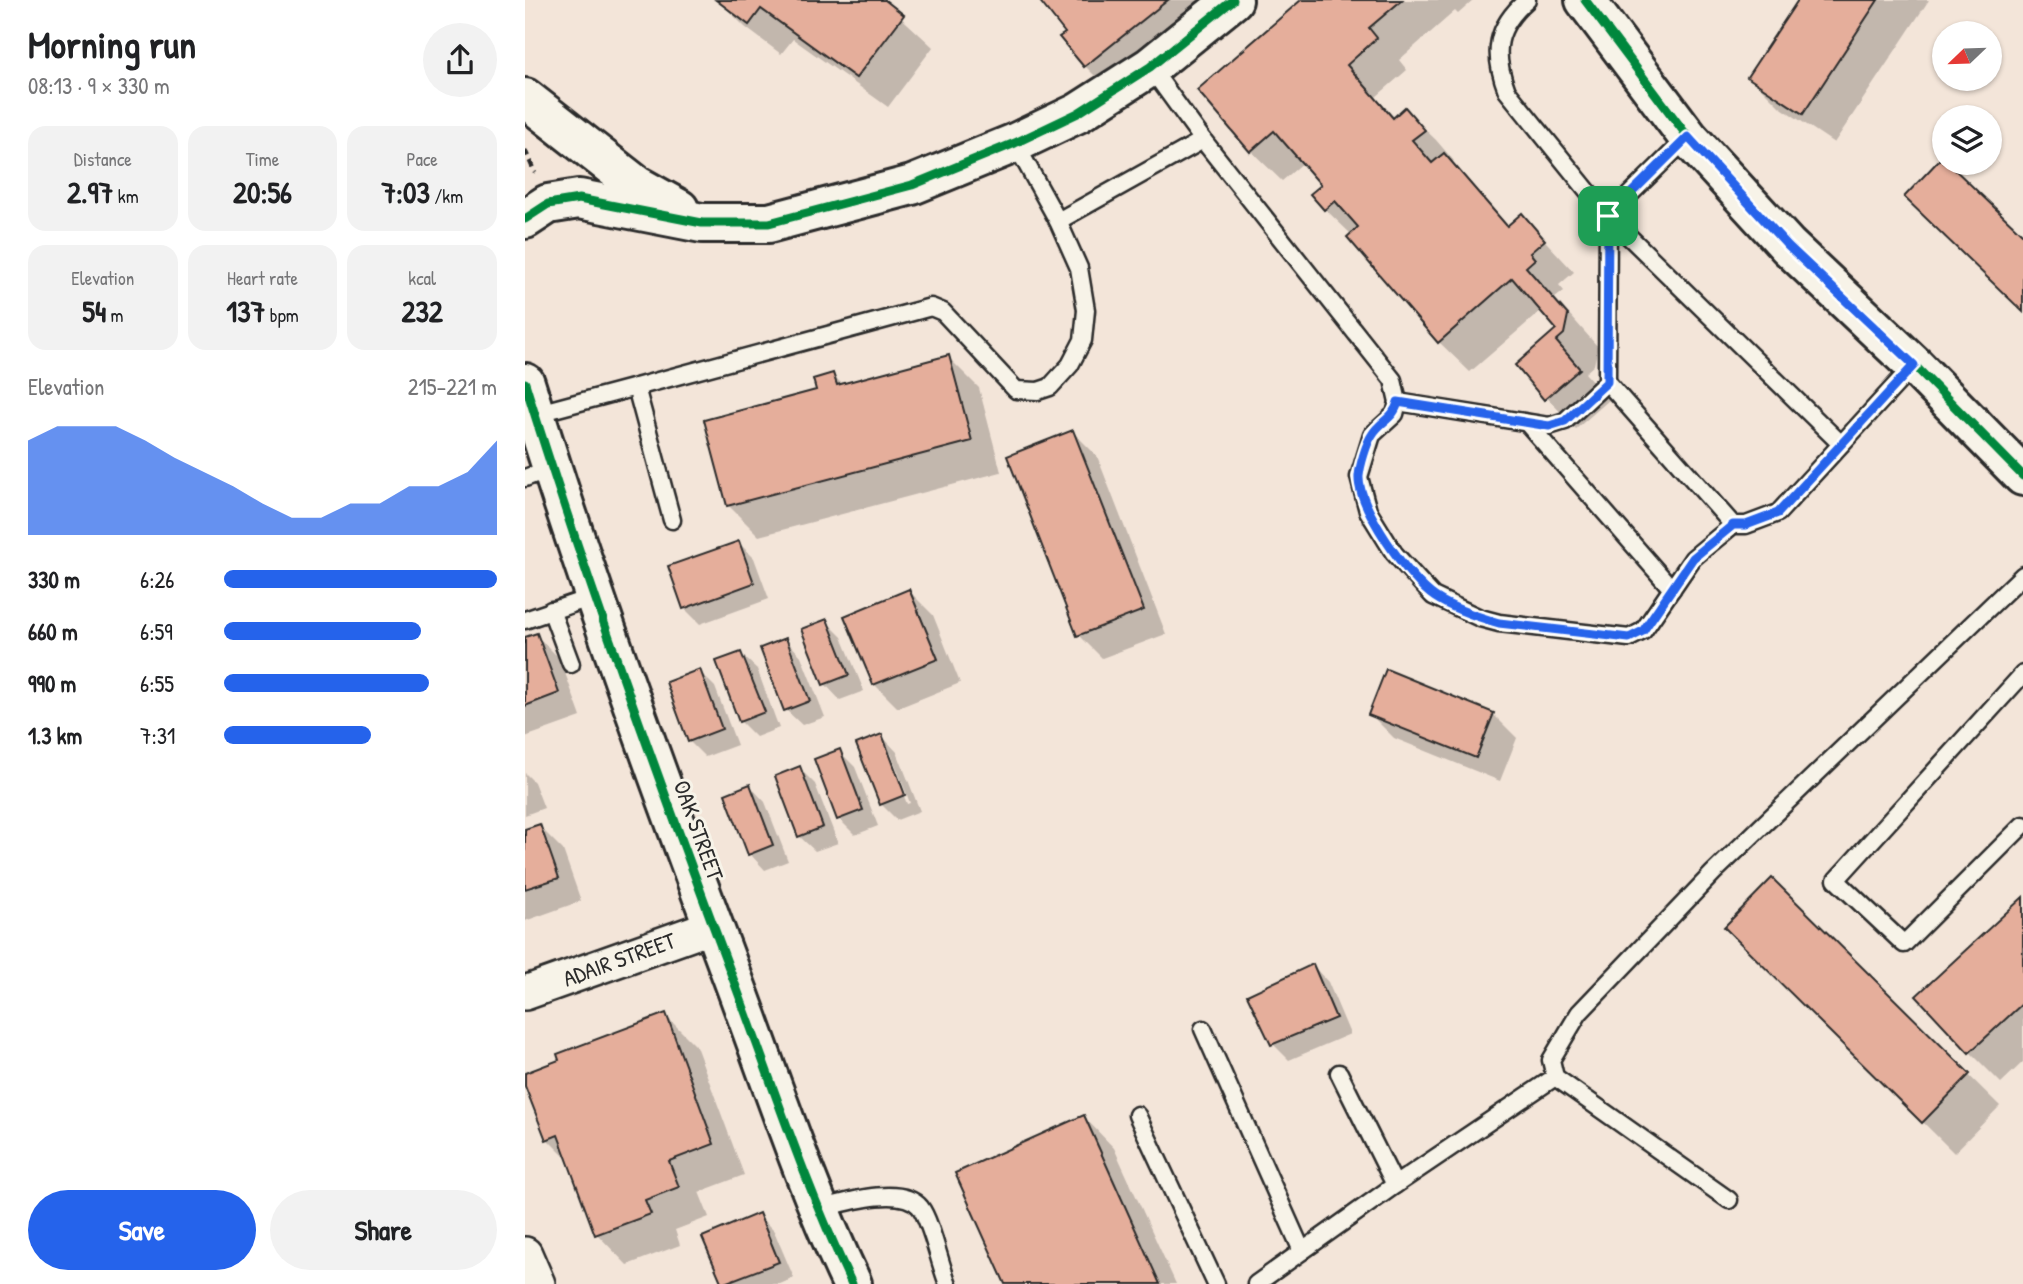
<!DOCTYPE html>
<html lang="en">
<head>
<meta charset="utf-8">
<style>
	:root { --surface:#fff; --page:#f2f2f2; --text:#202124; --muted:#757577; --accent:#2563eb }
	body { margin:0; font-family:"Patrick Hand",sans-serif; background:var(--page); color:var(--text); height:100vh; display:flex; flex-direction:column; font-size:26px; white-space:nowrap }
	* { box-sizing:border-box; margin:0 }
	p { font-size:23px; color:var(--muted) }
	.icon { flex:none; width:38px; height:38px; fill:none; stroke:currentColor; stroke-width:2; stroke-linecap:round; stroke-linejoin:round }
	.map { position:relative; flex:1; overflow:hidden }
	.drawer { display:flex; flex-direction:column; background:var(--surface); width:525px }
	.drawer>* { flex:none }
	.needle { width:46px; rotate:247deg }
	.buttons { position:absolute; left:1407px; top:21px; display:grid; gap:14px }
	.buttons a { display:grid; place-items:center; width:70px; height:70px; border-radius:50%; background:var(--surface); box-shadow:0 2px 5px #0004; font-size:35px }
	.pin { position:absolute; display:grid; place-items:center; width:60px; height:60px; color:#fff; margin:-30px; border-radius:14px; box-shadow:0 4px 10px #0006 }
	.round { display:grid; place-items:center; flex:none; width:74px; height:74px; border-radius:37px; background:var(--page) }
	.headline { display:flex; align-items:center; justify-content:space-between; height:119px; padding:0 28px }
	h1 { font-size:38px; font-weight:800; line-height:52px }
	.stats { display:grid; grid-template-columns:repeat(3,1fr); gap:10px; height:119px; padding:7px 28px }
	.stats div { display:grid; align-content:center; border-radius:18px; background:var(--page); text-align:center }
	.stats b { font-size:30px; font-weight:800 }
	.stats small { font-size:19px; font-weight:400 }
	.stats p { font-size:19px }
	.chart { height:196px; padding:14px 28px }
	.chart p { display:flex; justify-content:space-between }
	.chart svg { width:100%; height:126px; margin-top:7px; fill:var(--accent); opacity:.7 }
	.primary-button { display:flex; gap:14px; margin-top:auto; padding:14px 28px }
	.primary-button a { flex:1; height:80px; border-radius:42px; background:var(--accent); color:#fff; font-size:28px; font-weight:800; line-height:80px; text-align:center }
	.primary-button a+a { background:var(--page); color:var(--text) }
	ul { padding:0 28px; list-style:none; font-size:23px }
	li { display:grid; grid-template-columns:112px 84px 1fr; align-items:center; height:52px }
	li i { height:18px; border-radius:9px; background:var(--accent) }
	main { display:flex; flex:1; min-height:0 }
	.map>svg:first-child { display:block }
	.shadow { fill:#0003; fill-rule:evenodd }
	.building { fill:#e5ae9b; stroke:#2b2b2b; stroke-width:2 }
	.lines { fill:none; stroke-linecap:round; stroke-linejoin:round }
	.service-casing { stroke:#2b2b2b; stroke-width:21 }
	.minor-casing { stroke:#2b2b2b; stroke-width:38 }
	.tertiary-casing { stroke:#2b2b2b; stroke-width:44 }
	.path { stroke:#2b2b2b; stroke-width:4.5; stroke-dasharray:7 5; stroke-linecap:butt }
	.service { stroke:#f7f3e8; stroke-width:16 }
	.minor { stroke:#f7f3e8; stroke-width:33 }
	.tertiary { stroke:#f7f3e8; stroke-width:38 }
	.cycleway-casing { stroke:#f7f3e8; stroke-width:13 }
	.cycleway { stroke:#00873e; stroke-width:9 }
	.route-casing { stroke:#fff; stroke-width:14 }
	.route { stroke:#2563eb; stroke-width:9 }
	.labels { text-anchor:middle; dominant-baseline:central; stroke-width:6; stroke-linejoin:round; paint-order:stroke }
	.street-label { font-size:23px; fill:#2b2b2b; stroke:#f7f3e8 }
</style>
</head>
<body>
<main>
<section class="drawer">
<div class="headline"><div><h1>Morning run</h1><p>08:13 · 9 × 330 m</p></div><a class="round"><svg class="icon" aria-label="share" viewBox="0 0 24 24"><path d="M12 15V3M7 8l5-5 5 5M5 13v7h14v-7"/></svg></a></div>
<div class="stats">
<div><p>Distance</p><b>2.97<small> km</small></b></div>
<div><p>Time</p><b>20:56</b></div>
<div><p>Pace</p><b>7:03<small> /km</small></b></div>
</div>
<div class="stats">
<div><p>Elevation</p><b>54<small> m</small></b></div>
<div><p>Heart rate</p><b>137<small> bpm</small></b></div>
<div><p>kcal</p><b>232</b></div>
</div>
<div class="chart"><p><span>Elevation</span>215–221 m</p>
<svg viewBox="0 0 160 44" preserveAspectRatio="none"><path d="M0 44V11L10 6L20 6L30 6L40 11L50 17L60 22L70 27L80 33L90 38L100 38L110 33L120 33L130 27L140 27L150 22L160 11V44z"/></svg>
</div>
<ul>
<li><b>330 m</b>6:26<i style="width:100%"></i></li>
<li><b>660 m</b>6:59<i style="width:72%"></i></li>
<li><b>990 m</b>6:55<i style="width:75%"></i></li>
<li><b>1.3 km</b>7:31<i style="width:54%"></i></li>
</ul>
<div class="primary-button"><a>Save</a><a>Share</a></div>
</section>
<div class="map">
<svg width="1498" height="1284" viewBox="0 0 1498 1284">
	<rect width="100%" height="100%" fill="#f3e5d9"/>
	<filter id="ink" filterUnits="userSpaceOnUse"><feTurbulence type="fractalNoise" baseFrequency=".0143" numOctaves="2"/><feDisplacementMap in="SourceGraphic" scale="14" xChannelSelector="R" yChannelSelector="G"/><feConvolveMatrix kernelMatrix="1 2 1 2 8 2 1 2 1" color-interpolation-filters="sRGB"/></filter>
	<g filter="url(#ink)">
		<g class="shadow">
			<path d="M193,0H357L408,47L363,107L268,39L256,54L220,27Z"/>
			<path d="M516,0H675L690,18L591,97L560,66L542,33Z"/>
			<path d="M778,0H949L933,14L930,11L874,60L882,70L851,97L870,118L880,110L911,140L929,161L926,163L984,227L997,216L1049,272L1034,285L1039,291L1030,298L1073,347L1069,365L1060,373L1084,400L1051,429L992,365L1034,329L1017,310L945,372L914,342L827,235L800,209L799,185L779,162L757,181L726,151Z"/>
			<path d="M1275,0H1404L1309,143L1255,107L1224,76Z"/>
			<path d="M423,357L454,388L476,472L234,536L203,505L308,375L318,385Z"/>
			<path d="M548,432L572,456L641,634L577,658L554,635Z"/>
			<path d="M214,543L229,558L244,599L175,624L159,608Z"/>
			<path d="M384,591L408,615L435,683L373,708L349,684Z"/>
			<path d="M301,621L317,637L339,691L315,700L300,684Z"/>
			<path d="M11,635L35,659L56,717L0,737V639Z"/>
			<path d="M261,640L276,656L300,717L277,725L261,710Z"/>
			<path d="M216,654L232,669L254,728L231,737L215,721Z"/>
			<path d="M174,671L190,687L212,745L180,757L164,741Z"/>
			<path d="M845,714H968L992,738L975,781L869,738Z"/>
			<path d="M357,736L372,752L395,811L372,820L356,804ZM362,753H366L385,803L382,804Z"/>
			<path d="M314,751L330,767L353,826L330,835L314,819Z"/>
			<path d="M274,768L290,784L313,843L290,851L274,836Z"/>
			<path d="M0,773L9,782L19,808L0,815Z"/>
			<path d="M225,786L240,802L263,861L240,870L225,854Z"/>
			<path d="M14,826L38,850L56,901L0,921V831Z"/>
			<path d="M1247,881L1475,1106L1429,1153L1202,927Z"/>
			<path d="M1498,899V1062L1476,1083L1445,1052Z"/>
			<path d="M788,966L803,982L825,1034L764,1060L748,1044Z"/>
			<path d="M140,1015L171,1046L219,1175L174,1192L184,1217L150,1230L155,1245L102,1265L72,1234L44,1161L22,1139L0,1075Z"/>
			<path d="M559,1117L589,1148L651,1284H482Z"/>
			<path d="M233,1215L249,1231L269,1278L255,1284H199L179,1238Z"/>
		</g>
		<g class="building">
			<path d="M191,0H360L379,15L331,78L236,9L224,25Z"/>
			<path d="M514,0H643L559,67L534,37L540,33Z"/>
			<path d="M776,0H877L844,28L852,38L822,65L868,118L880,107L900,130L887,140L907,163L919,153L982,226L997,213L1020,240L1005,253L1010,259L1001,267L1043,315L1039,334L1031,341L1055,369L1019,400L990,365L1031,329L987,278L913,343L822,237L833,227L810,201L799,210L785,194L796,185L749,131L725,152L672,90Z"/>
			<path d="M1273,0H1353L1278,114L1222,77Z"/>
			<path d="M1417,157L1419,163H1423L1498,235V312L1379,197Z"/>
			<path d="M424,355L447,441L202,506L179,420L291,390L288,379L308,373L312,385Z"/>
			<path d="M548,430L619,610L552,636L482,456Z"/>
			<path d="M214,541L229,583L158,609L143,566Z"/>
			<path d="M384,589L413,659L348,685L319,616Z"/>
			<path d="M302,619L324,675L298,685L276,629Z"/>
			<path d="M12,633L34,693L0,706V637Z"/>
			<path d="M261,638L285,701L259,711L235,648Z"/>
			<path d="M216,652L240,712L214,722L191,661Z"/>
			<path d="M175,669L197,729L163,742L141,682Z"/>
			<path d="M861,669L969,713L951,758L843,715Z"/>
			<path d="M357,734L380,795L355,805L331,744Z"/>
			<path d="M315,749L338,810L312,820L289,759Z"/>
			<path d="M275,766L298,827L273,837L250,776Z"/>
			<path d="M225,784L248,845L223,855L200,794Z"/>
			<path d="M15,824L34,878L0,889V829Z"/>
			<path d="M1247,878L1445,1074L1397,1123L1199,927Z"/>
			<path d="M1498,897V1003L1444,1053L1391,996Z"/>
			<path d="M788,964L811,1018L746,1045L722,995Z"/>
			<path d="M141,1013L189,1144L144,1161L154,1187L120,1200L126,1214L70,1235L33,1135L21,1140L0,1086V1073L34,1060L32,1054Z"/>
			<path d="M559,1115L635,1284H480L430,1173Z"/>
			<path d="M234,1213L254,1262L197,1284L177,1237Z"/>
		</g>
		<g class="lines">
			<g class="service-casing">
				<g id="service">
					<path d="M1002,0C971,27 967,52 982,91L1083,216L1316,444"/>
					<path d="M625,67L678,140"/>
					<path d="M490,143L533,221"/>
					<path d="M1082,382L1083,216L1163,137"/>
					<path d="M873,402L1024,426L1040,421L1082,382L1208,525"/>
					<path d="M10,414L111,387"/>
					<path d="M1002,423L1147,589"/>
					<path d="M0,478L26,468"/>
					<path d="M147,520L111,387L406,307L418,312L491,390L513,391L525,387L545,365L558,340L561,310L554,268L533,221L678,140L868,380L873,402L870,414L847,435L834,477L843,511L869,553L908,596L955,618L974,623L1104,638L1118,631L1168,558L1208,525H1221L1253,513L1389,365"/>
					<path d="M26,610L46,664"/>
					<path d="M0,620L70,596"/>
					<path d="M1498,674L1311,880L1379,944L1498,825"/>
					<path d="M678,1029L777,1251"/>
					<path d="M612,1115L691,1284"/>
					<path d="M870,1185L1030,1077"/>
					<path d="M1204,1200L1030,1077L1026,1060L1054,1013L1188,873L1498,575"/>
					<path d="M295,1209C318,1203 376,1184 395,1207C406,1221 415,1265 423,1284"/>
					<path d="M731,1284L870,1185L814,1073"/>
				</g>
			</g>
			<g class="minor-casing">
				<g id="minor">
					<path d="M0,993L188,926"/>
					<path d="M0,1254L13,1284"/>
				</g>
			</g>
			<g class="tertiary-casing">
				<g id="tertiary">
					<path d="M1060,0L1163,137L1263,246L1389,365L1498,476"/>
					<path d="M0,98L111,185L154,209"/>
					<path d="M0,219L23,204L54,199L177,223H244L387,185L490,143L553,113L625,67L708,0"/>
					<path d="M0,383C61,580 132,775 204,968C244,1074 279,1183 327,1284"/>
				</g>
			</g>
			<path class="path" d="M0,150L10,173"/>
			<use href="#service" class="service"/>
			<use href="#minor" class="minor"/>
			<use href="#tertiary" class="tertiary"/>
			<g class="cycleway-casing">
				<g id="cycleway">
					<path d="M1060,0L1163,137L1263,246L1389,365L1498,476"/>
					<path d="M0,219L23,204L54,199L177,223H244L387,185L490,143L553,113L625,67L708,0"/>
					<path d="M0,383C61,580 132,775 204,968C244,1074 279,1183 327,1284"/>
				</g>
			</g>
			<use href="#cycleway" class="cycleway"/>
		</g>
	</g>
	<g class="lines" filter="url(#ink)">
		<g class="route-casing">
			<path id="route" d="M1163,137L1263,246L1389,365L1253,513L1221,525H1208L1168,558L1118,631L1104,638L974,623C953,617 928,609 910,597C885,581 832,506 834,476C835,466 841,444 847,435C855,421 869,419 873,402L1024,426L1040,421L1082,382L1083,216Z"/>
		</g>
		<use href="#route" class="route"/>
	</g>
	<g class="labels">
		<g class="street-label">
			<text transform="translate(174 830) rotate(70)">OAK STREET</text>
			<text transform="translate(94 959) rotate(-20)">ADAIR STREET</text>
		</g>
	</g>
</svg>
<div class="buttons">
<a><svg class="needle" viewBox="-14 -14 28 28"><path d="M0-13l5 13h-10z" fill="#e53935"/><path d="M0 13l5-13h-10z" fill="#757577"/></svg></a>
<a><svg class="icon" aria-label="layers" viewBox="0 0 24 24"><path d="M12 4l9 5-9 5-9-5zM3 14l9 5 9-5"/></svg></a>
</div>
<div class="pin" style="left:1083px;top:216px;background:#1e9e55"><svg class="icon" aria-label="arrive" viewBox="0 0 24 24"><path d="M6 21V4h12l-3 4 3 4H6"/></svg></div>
</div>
</main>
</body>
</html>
